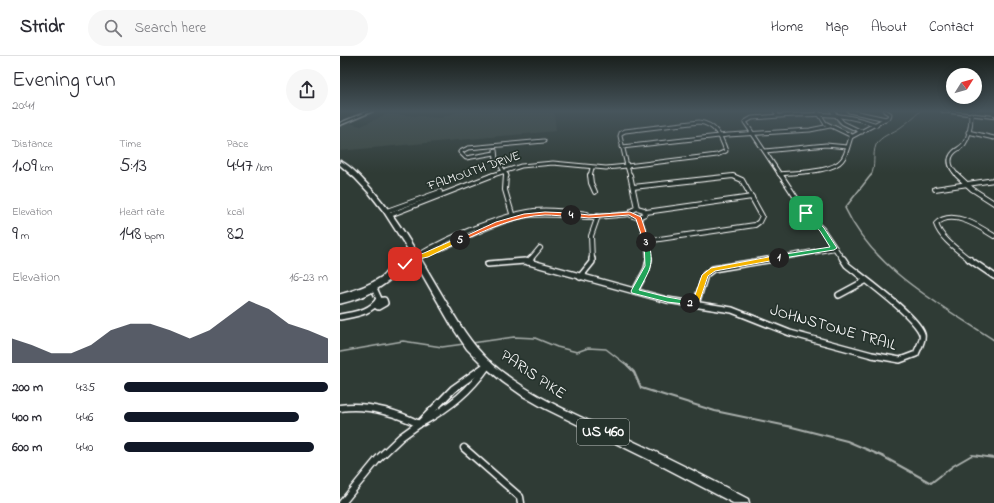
<!DOCTYPE html>
<html lang="en">
<head>
<meta charset="utf-8">
<style>
	:root { --surface:#fff; --page:#f7f7f7; --text:#2b2b33; --muted:#7c7c81; --line:#e1e1e2; --accent:#111827 }
	body { margin:0; font-family:"Indie Flower",sans-serif; background:var(--page); color:var(--text); height:100vh; display:flex; flex-direction:column; font-size:15px; white-space:nowrap }
	* { box-sizing:border-box; margin:0 }
	p { font-size:13px; color:var(--muted) }
	.icon { flex:none; width:22px; height:22px; fill:none; stroke:currentColor; stroke-width:2; stroke-linecap:round; stroke-linejoin:round }
	.map { position:relative; flex:1; overflow:hidden }
	.details { display:flex; flex-direction:column; background:var(--surface); width:340px }
	.details>* { flex:none }
	.needle { width:26px; rotate:53deg }
	.fabs { position:absolute; left:606px; top:12px; display:grid; gap:8px }
	.fabs a { display:grid; place-items:center; width:36px; height:36px; border-radius:50%; background:var(--surface); box-shadow:0 2px 10px #0003; font-size:20px }
	.pin { position:absolute; display:grid; place-items:center; width:34px; height:34px; color:#fff; margin:-17px; border-radius:8px; box-shadow:0 2px 6px #0006 }
	.km { position:absolute; width:20px; height:20px; margin:-10px; border-radius:50%; background:#222; color:#fff; font-size:11px; line-height:20px; text-align:center }
	.round { display:grid; place-items:center; flex:none; width:42px; height:42px; border-radius:21px; background:var(--page) }
	.head { display:flex; align-items:center; justify-content:space-between; height:68px; padding:0 12px }
	h1 { font-size:22px; font-weight:600; line-height:30px }
	.metrics { display:grid; grid-template-columns:repeat(3,1fr); gap:6px; height:68px; padding:4px 12px }
	.metrics div { display:grid; align-content:center }
	.metrics b { font-size:20px; font-weight:600 }
	.metrics small { font-size:11px; font-weight:400 }
	.metrics p { font-size:11px }
	.chart { height:112px; padding:8px 12px }
	.chart p { display:flex; justify-content:space-between }
	.chart svg { width:100%; height:72px; margin-top:4px; fill:var(--accent); opacity:.7 }
	ul { padding:0 12px; list-style:none; font-size:13px }
	li { display:grid; grid-template-columns:64px 48px 1fr; align-items:center; height:30px }
	li i { height:10px; border-radius:5px; background:var(--accent) }
	header { display:flex; align-items:center; gap:24px; box-sizing:border-box; height:56px; padding:0 20px; background:var(--surface); border-bottom:1px solid var(--line) }
	header strong { font-size:19px }
	nav { display:flex; gap:22px; margin-inline-start:auto; font-size:14px }
	.search { width:280px; height:36px; background:var(--page); display:flex; align-items:center; gap:10px; box-sizing:border-box; padding:0 14px; border-radius:22px; color:var(--muted); font-size:15px }
	main { display:flex; flex:1; min-height:0 }
	.map>svg:first-child { display:block }
	.built { fill:#3c4842 }
	.green { fill:#4a544f; stroke:#a4aaa7 }
	.lines { fill:none; stroke-linecap:round; stroke-linejoin:round }
	.stream-far2 { stroke:#a9afac; stroke-width:1 }
	.stream-far1 { stroke:#a9afac; stroke-width:1.5 }
	.stream { stroke:#a9afac; stroke-width:2 }
	.minor-far3-casing { stroke:#fff; stroke-width:5 }
	.minor-far2-casing { stroke:#fff; stroke-width:6 }
	.minor-far1-casing { stroke:#fff; stroke-width:8 }
	.minor-casing { stroke:#fff; stroke-width:9 }
	.tertiary-casing { stroke:#fff; stroke-width:2.5 }
	.secondary-casing { stroke:#fff; stroke-width:3 }
	.primary-casing { stroke:#fff; stroke-width:3 }
	.minor-far3 { stroke:#26332d; stroke-width:3 }
	.minor-far2 { stroke:#26332d; stroke-width:4 }
	.minor-far1 { stroke:#26332d; stroke-width:5 }
	.minor { stroke:#26332d; stroke-width:6 }
	.tertiary { fill:#26332d; fill-rule:evenodd }
	.secondary { fill:#26332d; fill-rule:evenodd }
	.primary { fill:#26332d; fill-rule:evenodd }
	.split-1 { fill:#22a559; stroke:#fff }
	.split-2 { fill:#f5b400; stroke:#fff }
	.split-3 { fill:#22a559; stroke:#fff }
	.split-4 { fill:#f0652b; stroke:#fff }
	.split-5 { fill:#f0652b; stroke:#fff }
	.split-6 { fill:#f5b400; stroke:#fff }
	.labels { text-anchor:middle; dominant-baseline:central; stroke-width:3.5; stroke-linejoin:round; paint-order:stroke }
	.far-street-label { font-size:13px; fill:#fff; stroke:#26332d }
	.shield { fill:#26332d; stroke:#bec2c0; stroke-width:1 }
	.shield-label { font-size:15px; font-weight:bold; fill:#fff }
	.street-label { font-size:16px; fill:#fff; stroke:#26332d }
</style>
</head>
<body>
<header>
<strong>Stridr</strong>
<div class="search"><svg class="icon" aria-label="search" viewBox="0 0 24 24"><circle cx="10" cy="10" r="6"/><path d="M15 15l6 6"/></svg>Search here</div>
<nav><a>Home</a><a>Map</a><a>About</a><a>Contact</a></nav>
</header>
<main>
<section class="details">
<div class="head"><div><h1>Evening run</h1><p>20:41</p></div><a class="round"><svg class="icon" aria-label="share" viewBox="0 0 24 24"><path d="M12 15V3M7 8l5-5 5 5M5 13v7h14v-7"/></svg></a></div>
<div class="metrics">
<div><p>Distance</p><b>1.09<small> km</small></b></div>
<div><p>Time</p><b>5:13</b></div>
<div><p>Pace</p><b>4:47<small> /km</small></b></div>
</div>
<div class="metrics">
<div><p>Elevation</p><b>9<small> m</small></b></div>
<div><p>Heart rate</p><b>148<small> bpm</small></b></div>
<div><p>kcal</p><b>82</b></div>
</div>
<div class="chart"><p><span>Elevation</span>16–23 m</p>
<svg viewBox="0 0 160 44" preserveAspectRatio="none"><path d="M0 44V29L10 33L20 38L30 38L40 33L50 24L60 20L70 20L80 24L90 29L100 24L110 15L120 6L130 11L140 20L150 24L160 29V44z"/></svg>
</div>
<ul>
<li><b>200 m</b>4:35<i style="width:100%"></i></li>
<li><b>400 m</b>4:46<i style="width:86%"></i></li>
<li><b>600 m</b>4:40<i style="width:93%"></i></li>
</ul>
</section>
<div class="map">
<svg width="654" height="447" viewBox="0 0 654 447">
	<rect width="100%" height="100%" fill="#2f3b35"/>
	<filter id="ink" filterUnits="userSpaceOnUse"><feTurbulence type="fractalNoise" baseFrequency=".025" numOctaves="2"/><feDisplacementMap in="SourceGraphic" scale="8" xChannelSelector="R" yChannelSelector="G"/><feConvolveMatrix kernelMatrix="1 2 1 2 8 2 1 2 1" color-interpolation-filters="sRGB"/></filter>
	<g filter="url(#ink)">
		<path class="built" d="M120,55H214L216,75L0,95V69L6,66L21,70L47,58L101,62Z"/>
		<path class="green" d="M482,60H494L499,67L519,76L512,78L489,68Z"/>
		<g class="lines">
			<path class="stream-far2" d="M531,120C536,110 532,99 536,89C540,80 553,77 561,71C568,66 574,61 580,55"/>
			<g class="stream-far1">
				<path d="M531,119L505,152C534,214 599,248 654,284"/>
				<path d="M132,287L174,281L195,282L217,291L237,296L248,292L266,293L288,310"/>
				<path d="M0,296L63,285L102,291L124,288"/>
			</g>
			<path class="stream" d="M287,309L294,316L301,332L375,355L452,371L507,385L542,400L591,427L613,410L632,399L654,402"/>
			<g class="minor-far3-casing">
				<g id="minor-far3">
					<path d="M435,55L437,58"/>
					<path d="M492,55L503,67L522,76"/>
					<path d="M509,55L546,63"/>
					<path d="M478,56L485,67L512,80"/>
					<path d="M359,66C375,68 381,80 386,95L377,99L287,110L280,80L281,77L285,75Z"/>
					<path d="M628,76L654,82"/>
					<path d="M282,91L388,79L470,74L490,70"/>
					<path d="M155,94L156,103L167,120"/>
					<path d="M425,95L486,89L507,91"/>
					<path d="M155,97L126,102L120,96L128,92L204,85"/>
					<path d="M287,110L290,120"/>
					<path d="M439,118C455,116 492,117 502,104C507,98 508,89 511,81L549,61L550,58L545,55"/>
					<path d="M150,120L181,110L213,107L266,112L287,110"/>
					<path d="M250,120L252,112"/>
					<path d="M441,120L405,66L412,62C456,59 494,53 537,69"/>
					<path d="M618,120C611,113 606,104 614,96C617,93 621,92 624,88C630,80 631,68 631,58"/>
				</g>
			</g>
			<g class="minor-far2-casing">
				<g id="minor-far2">
					<path d="M166,119L165,134L173,161"/>
					<path d="M250,119L251,127L255,136"/>
					<path d="M290,119L297,152"/>
					<path d="M441,119L468,160L482,173L503,204"/>
					<path d="M617,119L632,133L654,147"/>
					<path d="M293,131L393,120L402,124L422,160L419,166L415,169L306,185"/>
					<path d="M595,133L654,124"/>
					<path d="M297,152L304,154L305,158C300,161 295,163 290,158L291,155Z"/>
					<path d="M47,155L100,136"/>
					<path d="M306,156L412,141"/>
					<path d="M50,159L153,119"/>
					<path d="M299,161L307,185L309,204"/>
					<path d="M79,199C110,181 158,160 194,155C212,153 230,156 247,158"/>
					<path d="M69,204C109,193 143,168 183,160C204,156 226,160 247,161C261,161 276,159 290,158"/>
					<path d="M190,204L200,192"/>
					<path d="M252,204L251,180L258,160"/>
					<path d="M428,204L495,192"/>
					<path d="M630,204C618,194 601,183 596,168C612,152 640,171 654,180"/>
				</g>
			</g>
			<g class="minor-far1-casing">
				<g id="minor-far1">
					<path d="M629,203L654,220"/>
					<path d="M188,206L191,203"/>
					<path d="M148,208L185,205L327,244L392,254L450,277L532,299L560,304L576,298C578,292 584,284 582,278C576,260 523,222 507,209L503,203"/>
					<path d="M240,221L252,206V203"/>
					<path d="M295,235L307,213L309,203"/>
					<path d="M499,239L525,225"/>
					<path d="M0,241C15,237 30,232 43,223C47,220 50,215 53,212C59,207 66,204 73,203"/>
					<path d="M0,245C34,237 44,225 70,205"/>
					<path d="M356,248L365,219L373,213L434,203"/>
					<path d="M35,249L38,251L45,247L44,244L38,245"/>
					<path d="M0,261C14,258 31,257 39,243L33,230"/>
					<path d="M145,310L149,308"/>
					<path d="M147,310L148,309"/>
				</g>
			</g>
			<g class="minor-casing">
				<g id="minor">
					<path d="M0,352C28,348 54,356 79,368"/>
					<path d="M83,366C110,351 130,335 148,309"/>
					<path d="M124,392L180,441L181,447"/>
					<path d="M2,447L38,403L61,381L79,368L113,333L147,309"/>
				</g>
			</g>
			<g class="tertiary-casing">
				<path id="tertiary" d="M601,55H607L654,60V62L603,56Z"/>
			</g>
			<g class="secondary-casing">
				<path id="secondary" d="M29,55H33L0,69V67Z"/>
			</g>
			<g class="primary-casing">
				<path id="primary" d="M0,105C10,109 19,120 27,128C59,162 81,204 105,244C118,266 130,287 149,305C188,340 239,360 286,382C327,401 368,422 408,443L409,447H393L320,409L204,352L183,340L163,326L144,310L127,293L113,272L67,192L44,156L30,138L15,122L0,109Z"/>
			</g>
			<use href="#minor-far3" class="minor-far3"/>
			<use href="#minor-far2" class="minor-far2"/>
			<use href="#minor-far1" class="minor-far1"/>
			<use href="#minor" class="minor"/>
			<use href="#tertiary" class="tertiary"/>
			<use href="#secondary" class="secondary"/>
			<use href="#primary" class="primary"/>
		</g>
	</g>
	<linearGradient id="sky" x2="0" y2="1"><stop stop-color="#1a201d"/><stop offset="0.47" stop-color="#47555c"/><stop offset="1" stop-color="#47555c" stop-opacity="0"/></linearGradient>
	<rect width="654" height="117" fill="url(#sky)"/>
	<path class="split-1" d="M464,155H468L484,172L497,192L494,194L437,203L436,202L439,199L490,191L480,175L464,158Z"/>
	<path class="split-2" d="M439,199L442,202L441,203L375,215L368,220L358,250L348,249V245H353L362,219L371,212Z"/>
	<path class="split-3" d="M304,184L309,186C314,210 310,213 299,234L327,241L350,245H353V249L327,246L292,237L291,235L305,210Z"/>
	<path class="split-4" d="M231,157L249,159L290,156L301,161L309,186L304,187L296,163L289,159L249,162L229,160V158Z"/>
	<path class="split-5" d="M205,156L231,157L233,159L231,161C222,160 214,159 205,159C176,160 148,173 122,185L117,184L156,166L184,158Z"/>
	<path class="split-6" d="M118,182L123,184L88,201L78,203L68,210H63L62,208L74,200L84,197Z"/>
	<g class="labels">
		<g class="far-street-label">
			<text transform="translate(134 115) rotate(-19)">FALMOUTH DRIVE</text>
		</g>
		<rect class="shield" x="237" y="363" width="52" height="26" rx="3"/>
		<g class="shield-label">
			<text x="263" y="376">US 460</text>
		</g>
		<g class="street-label">
			<text transform="translate(493 272) rotate(16)">JOHNSTONE TRAIL</text>
			<text transform="translate(193 319) rotate(34)">PARIS PIKE</text>
		</g>
	</g>
</svg>
<div class="fabs">
<a><svg class="needle" viewBox="-14 -14 28 28"><path d="M0-13l5 13h-10z" fill="#e53935"/><path d="M0 13l5-13h-10z" fill="#7c7c81"/></svg></a>
</div>
<div class="pin" style="left:466px;top:157px;background:#1e9e55"><svg class="icon" aria-label="arrive" viewBox="0 0 24 24"><path d="M6 21V4h12l-3 4 3 4H6"/></svg></div>
<div class="pin" style="left:65px;top:208px;background:#d93025"><svg class="icon" aria-label="check" viewBox="0 0 24 24"><path d="M5 12l5 5 9-10"/></svg></div>
<b class="km" style="left:439px;top:202px">1</b>
<b class="km" style="left:350px;top:247px">2</b>
<b class="km" style="left:306px;top:186px">3</b>
<b class="km" style="left:231px;top:159px">4</b>
<b class="km" style="left:120px;top:184px">5</b>
</div>
</main>
</body>
</html>
